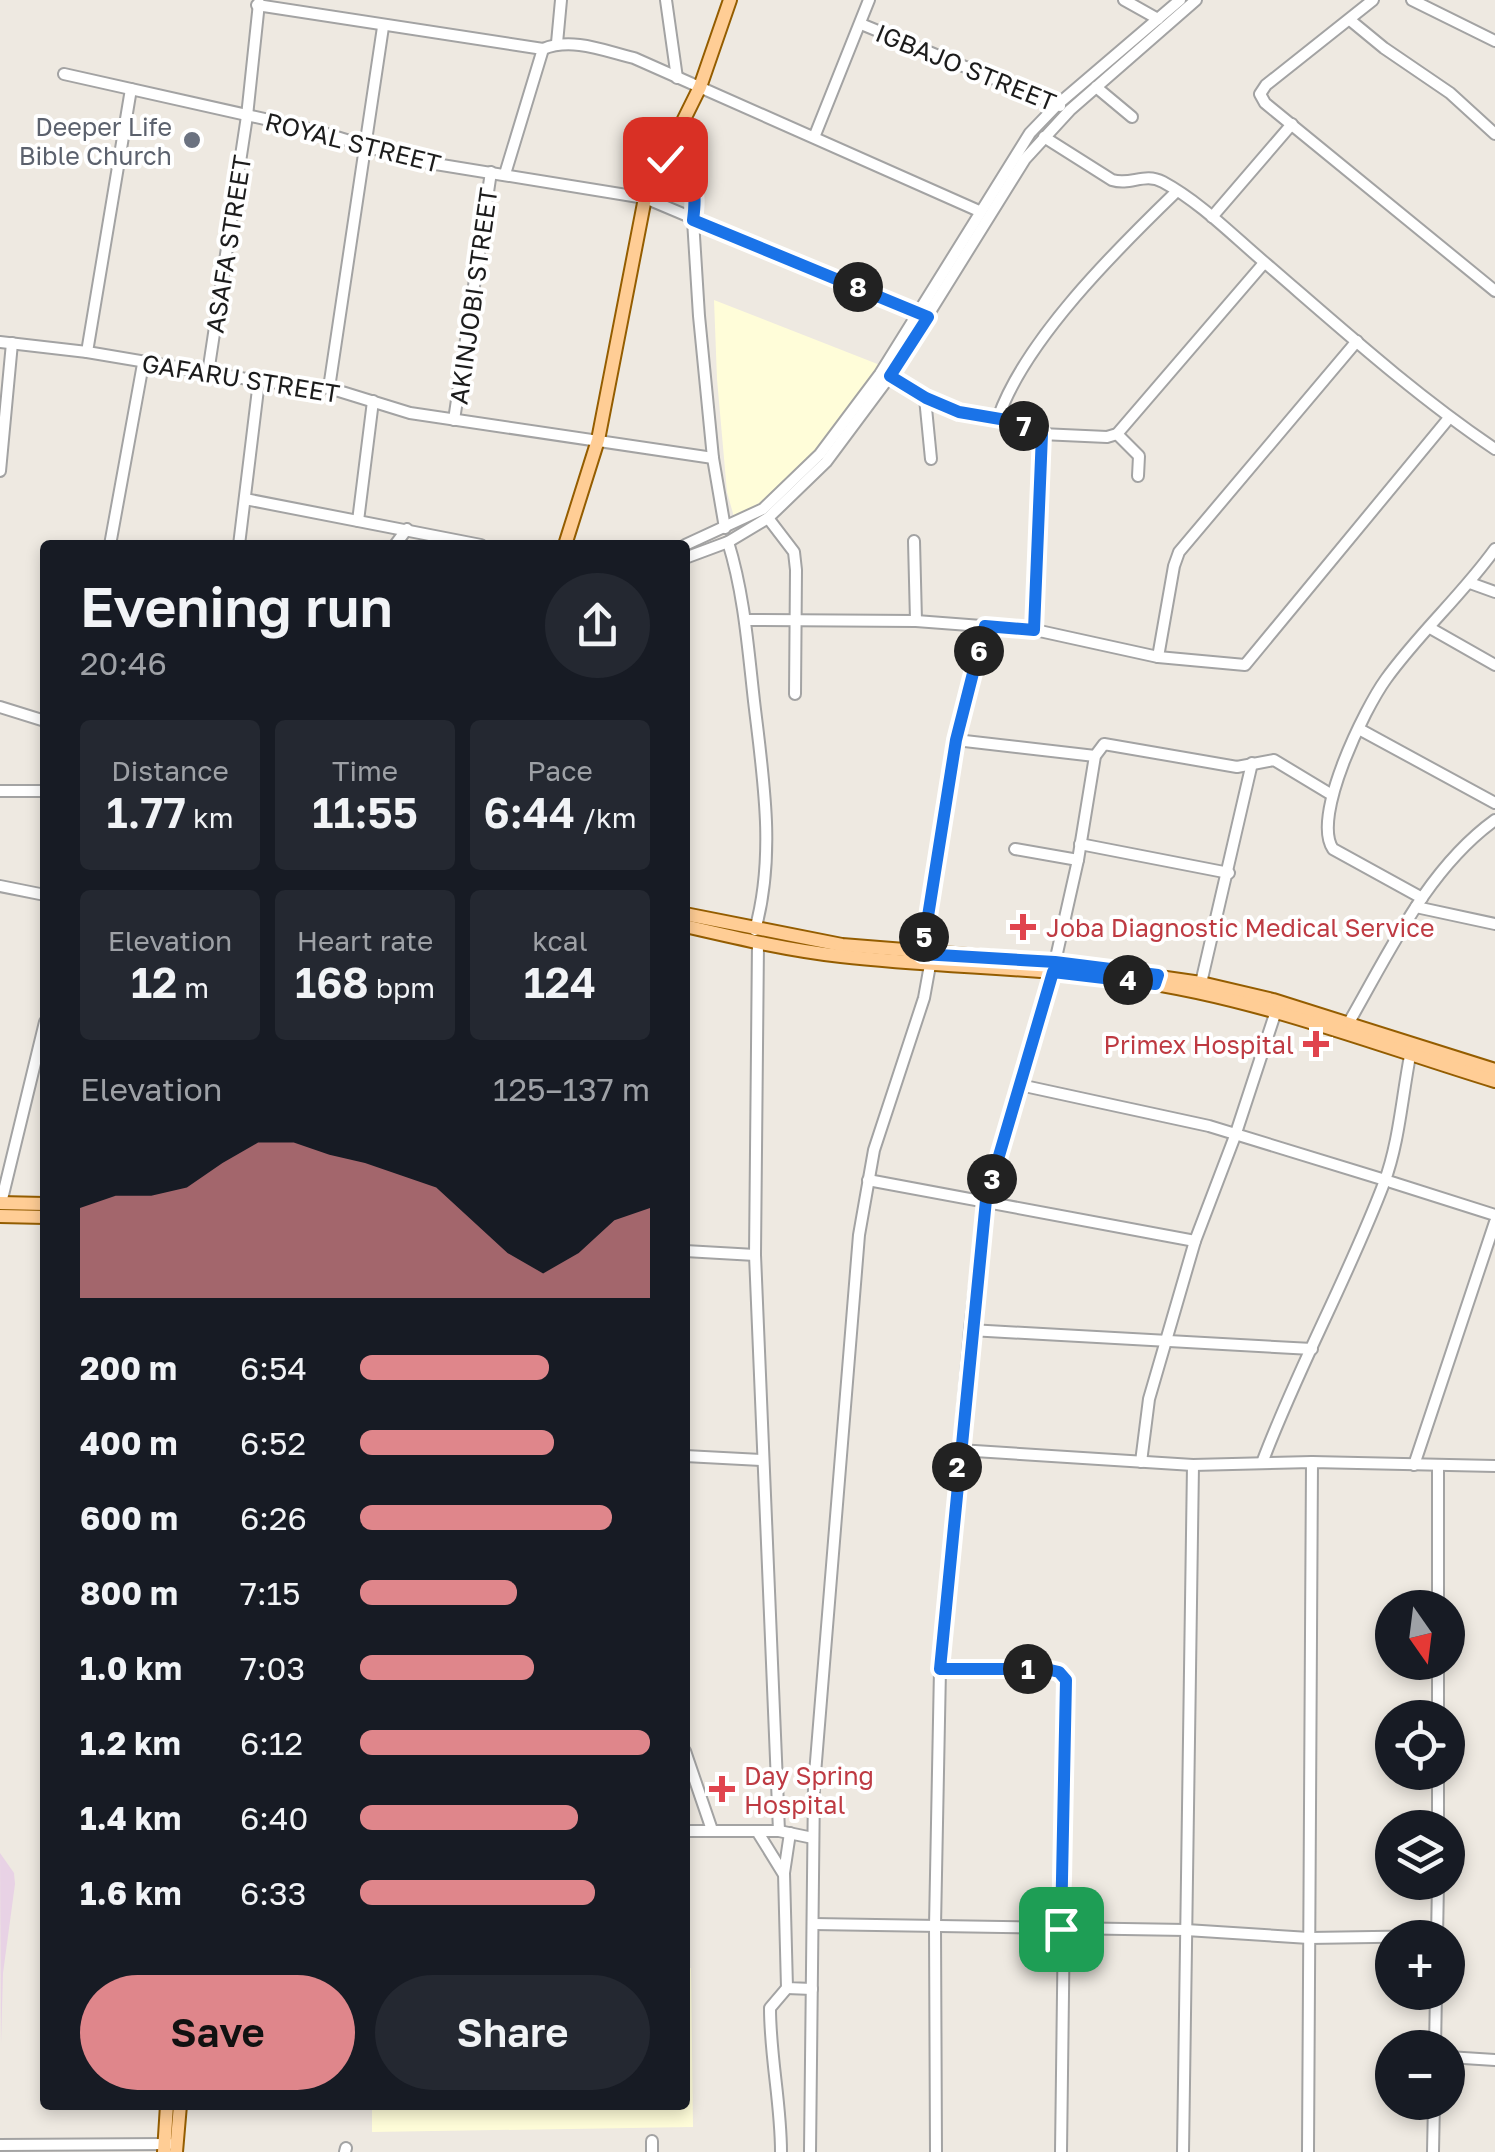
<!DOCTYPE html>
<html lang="en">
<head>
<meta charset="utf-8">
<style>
	:root { --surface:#171b24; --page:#242831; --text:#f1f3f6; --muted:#9ea1a6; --accent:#df868b }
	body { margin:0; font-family:"Golos Text",sans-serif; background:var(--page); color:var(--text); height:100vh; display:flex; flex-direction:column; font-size:38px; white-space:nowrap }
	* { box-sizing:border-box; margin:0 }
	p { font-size:32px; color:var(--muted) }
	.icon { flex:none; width:55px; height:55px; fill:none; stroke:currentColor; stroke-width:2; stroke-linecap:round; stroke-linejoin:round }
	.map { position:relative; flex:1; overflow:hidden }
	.details { position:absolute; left:40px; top:540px; width:650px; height:1570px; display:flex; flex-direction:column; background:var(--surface); border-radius:10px; box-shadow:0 5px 15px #0003 }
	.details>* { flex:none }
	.needle { width:65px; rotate:166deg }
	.tools { position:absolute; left:1375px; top:1590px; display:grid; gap:20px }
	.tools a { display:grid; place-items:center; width:90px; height:90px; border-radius:50%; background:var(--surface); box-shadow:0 5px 15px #0003; font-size:50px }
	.pin { position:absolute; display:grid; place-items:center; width:85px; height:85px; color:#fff; margin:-42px; border-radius:20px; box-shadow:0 5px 15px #0006 }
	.km { position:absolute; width:50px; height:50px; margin:-25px; border-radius:50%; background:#222; color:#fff; font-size:28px; line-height:50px; text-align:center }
	.round { display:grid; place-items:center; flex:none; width:105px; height:105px; border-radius:52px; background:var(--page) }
	.summary { display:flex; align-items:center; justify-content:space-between; height:170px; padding:0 40px }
	h1 { font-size:55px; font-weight:600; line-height:75px }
	.stats { display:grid; grid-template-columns:repeat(3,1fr); gap:15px; height:170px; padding:10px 40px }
	.stats div { display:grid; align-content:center; border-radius:10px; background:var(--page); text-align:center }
	.stats b { font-size:42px; font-weight:600 }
	.stats small { font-size:28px; font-weight:400 }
	.stats p { font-size:28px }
	.chart { height:280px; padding:20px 40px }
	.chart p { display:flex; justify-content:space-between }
	.chart svg { width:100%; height:180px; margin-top:10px; fill:var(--accent); opacity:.7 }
	.button { display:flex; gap:20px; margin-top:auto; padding:20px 40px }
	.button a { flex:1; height:115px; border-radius:60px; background:var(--accent); color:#111; font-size:40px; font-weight:600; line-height:115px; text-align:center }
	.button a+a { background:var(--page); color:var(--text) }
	ul { padding:0 40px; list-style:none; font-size:32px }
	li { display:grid; grid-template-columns:160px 120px 1fr; align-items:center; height:75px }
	li i { height:25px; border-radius:12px; background:var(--accent) }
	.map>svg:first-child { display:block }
	.industrial { fill:#e8d2e5 }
	.education { fill:#fffdd9 }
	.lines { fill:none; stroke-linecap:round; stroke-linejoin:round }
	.minor-casing { stroke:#a3a3a3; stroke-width:14 }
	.major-casing { stroke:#945d00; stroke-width:16 }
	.minor { stroke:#fff; stroke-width:10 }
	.major { stroke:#ffcd95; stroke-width:12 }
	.route-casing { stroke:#fff; stroke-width:20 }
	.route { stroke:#1a73e8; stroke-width:12 }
	.worship-dot { fill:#6b7280; stroke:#fff; stroke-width:4 }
	.health-dot { fill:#e0444e; stroke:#fff; stroke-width:4 }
	.labels { text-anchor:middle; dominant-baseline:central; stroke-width:8; stroke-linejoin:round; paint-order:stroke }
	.street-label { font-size:25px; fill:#1c1c1c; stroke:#fff }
	.worship-label { font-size:25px; fill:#5b616d; stroke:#fff; text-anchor:end }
	.health-label { font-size:25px; fill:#be3a42; stroke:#fff; text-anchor:start }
</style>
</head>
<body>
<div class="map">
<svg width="1495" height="2152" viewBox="0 0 1495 2152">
	<rect width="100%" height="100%" fill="#eee9e1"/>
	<path class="industrial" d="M0,1853L14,1873L15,1884L3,1973L1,2044Z"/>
	<g class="education">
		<path d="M714,300L880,365L821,447L775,494L734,517L727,492L717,379Z"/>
		<path d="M685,1968H691L693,2127L372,2132V2105H685Z"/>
	</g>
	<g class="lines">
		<g class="minor-casing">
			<g id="minor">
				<path d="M666,0L677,78"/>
				<path d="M1124,0L1158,19"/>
				<path d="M1373,0L1266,85L1260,94L1265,103L1495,291"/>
				<path d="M1412,0L1495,41"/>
				<path d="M257,5L543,49C572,37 605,51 634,58L979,211"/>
				<path d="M1350,20L1384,48L1450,93L1495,134"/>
				<path d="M861,24L1060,106"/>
				<path d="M557,43L561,0"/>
				<path d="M64,74L314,130L411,160L645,198L928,317"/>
				<path d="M1096,87L1132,117"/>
				<path d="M815,135L869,0"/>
				<path d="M1044,137L1112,180C1131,186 1144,172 1163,182C1202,203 1236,239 1270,267C1343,330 1415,395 1495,449"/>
				<path d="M665,159L687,176L696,200L693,220L699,316L713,458L725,528"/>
				<path d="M505,174L543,49"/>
				<path d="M1212,217L1292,124"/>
				<path d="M0,342L87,352L259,381L329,388L410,413L713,458"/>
				<path d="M87,352L131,89"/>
				<path d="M208,373L247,116L259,3"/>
				<path d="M890,376L925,398L959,412L1012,421L1041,434L1107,437L1117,434L1264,263"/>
				<path d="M329,388L383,27"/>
				<path d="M925,398L931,459"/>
				<path d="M998,418C1025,340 1116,250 1176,192"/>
				<path d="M454,420L491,172"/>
				<path d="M1117,434L1139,456L1138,476"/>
				<path d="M0,471L12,343"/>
				<path d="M245,499L481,545"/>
				<path d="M768,518L794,552L796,570L795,694"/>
				<path d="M358,521L373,401"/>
				<path d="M914,541L916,621"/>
				<path d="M728,542C744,593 748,648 754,701C763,777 776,855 755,930"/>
				<path d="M110,545L143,364"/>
				<path d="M239,545L259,381"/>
				<path d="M395,545L407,529"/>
				<path d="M685,545L763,509L820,454L880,374L1030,133L1057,105L1180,0"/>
				<path d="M685,558L728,542L768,518L826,462L890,376L1025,159L1070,110L1196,0"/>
				<path d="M1470,583L1495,592"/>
				<path d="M745,620L916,621L1035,630L1158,657L1245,665L1449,418"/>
				<path d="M1430,628L1495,665"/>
				<path d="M1035,630L1041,434"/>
				<path d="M1158,657L1174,566L1179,552L1357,341"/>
				<path d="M0,707L45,721"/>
				<path d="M1359,729L1495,803"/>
				<path d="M956,740L1095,756"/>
				<path d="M0,791H45"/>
				<path d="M1080,844L1229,873"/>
				<path d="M1015,849L1078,860"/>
				<path d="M0,886L45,895"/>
				<path d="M1422,898L1333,849C1311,817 1365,708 1386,679C1419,633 1462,595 1495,549"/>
				<path d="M1416,907L1495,924"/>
				<path d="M758,943L755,1255L779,1831"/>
				<path d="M922,954L956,740L985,626"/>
				<path d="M1055,962L1078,860L1095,756L1104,744L1237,767L1274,760L1332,795"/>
				<path d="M1201,983L1252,763"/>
				<path d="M1348,1024C1389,953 1427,869 1495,820"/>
				<path d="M1020,1085L1209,1126L1385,1180"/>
				<path d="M868,1180L1195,1241"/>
				<path d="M1391,1182L1495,1215"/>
				<path d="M1,1203L45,1022"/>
				<path d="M685,1251L755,1255"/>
				<path d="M970,1330L1312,1349"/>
				<path d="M959,1450L1193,1465L1312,1462L1495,1466"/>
				<path d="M685,1456L761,1460"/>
				<path d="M1141,1462L1149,1399L1195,1241L1235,1136L1276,1011"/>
				<path d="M1262,1463C1298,1367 1348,1278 1384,1183C1399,1143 1402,1097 1410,1056"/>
				<path d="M1414,1465L1495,1222"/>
				<path d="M1438,1466V1608"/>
				<path d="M940,1669H1046L1059,1673L1067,1680L1061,2152"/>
				<path d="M1438,1718V1662"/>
				<path d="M685,1751L712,1830"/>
				<path d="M1438,1828V1772"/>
				<path d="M685,1831H779L813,1838"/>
				<path d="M757,1831L783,1873"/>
				<path d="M790,1833L784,1873L787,1988L812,1989"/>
				<path d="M813,1924L1186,1930L1309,1938L1438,1936"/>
				<path d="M1437,1938L1438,1882"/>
				<path d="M1435,2048L1436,1992"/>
				<path d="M1448,2057L1495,2060"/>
				<path d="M0,2145L169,2144"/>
				<path d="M345,2152L346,2148"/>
				<path d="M652,2152V2141"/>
				<path d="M781,2152C781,2103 770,2057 770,2008L787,1988"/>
				<path d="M810,2152L814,1786L859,1235L874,1150L924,998L930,965"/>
				<path d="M936,2152L935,1926L940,1669L970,1330L985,1200L1053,972"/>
				<path d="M1183,2152L1193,1465"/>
				<path d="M1308,2152L1312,1462"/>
				<path d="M1433,2152L1434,2102"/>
			</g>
		</g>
		<g class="major-casing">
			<g id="major">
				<path d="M565,545L598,440L645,198L700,87L730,0"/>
				<path d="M685,914L842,945L1055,962L1201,983L1273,1000L1495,1070"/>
				<path d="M685,926C737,938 788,950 841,956C937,967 1034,967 1129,980C1255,997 1374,1044 1495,1081"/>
				<path d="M0,1203L45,1204"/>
				<path d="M0,1216L45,1217"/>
				<path d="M164,2152L167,2105"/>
				<path d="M176,2152L180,2105"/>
			</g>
		</g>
		<use href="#minor" class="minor"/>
		<use href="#major" class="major"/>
	</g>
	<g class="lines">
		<g class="route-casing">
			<path id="route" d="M665,159C692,179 698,185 693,220L928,317L890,376L926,398L959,412L1012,421L1042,434L1034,630L985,626L956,740L922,954L1055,962L1158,975L1155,984L1053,972L986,1200L940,1669H1046L1059,1672L1066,1680L1061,1929"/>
		</g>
		<use href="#route" class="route"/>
	</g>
	<circle class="worship-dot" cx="192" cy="140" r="10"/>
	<g class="health-dot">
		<path d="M1018 912h10v10h10v10h-10v10h-10v-10h-10v-10h10z"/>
		<path d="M1311 1029h10v10h10v10h-10v10h-10v-10h-10v-10h10z"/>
		<path d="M717 1774h10v10h10v10h-10v10h-10v-10h-10v-10h10z"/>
	</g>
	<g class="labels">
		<g class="street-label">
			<text transform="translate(966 67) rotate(22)">IGBAJO STREET</text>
			<text transform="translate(353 142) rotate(14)">ROYAL STREET</text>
			<text transform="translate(228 244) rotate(-81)">ASAFA STREET</text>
			<text transform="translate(473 296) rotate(-82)">AKINJOBI STREET</text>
			<text transform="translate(241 378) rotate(9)">GAFARU STREET</text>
		</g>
		<g class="worship-label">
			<text x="172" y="126">Deeper Life<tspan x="172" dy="29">Bible Church</tspan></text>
		</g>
		<g class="health-label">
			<text x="1046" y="927">Joba Diagnostic Medical Service</text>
			<text x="1294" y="1044" text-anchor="end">Primex Hospital</text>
			<text x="744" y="1775">Day Spring<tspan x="744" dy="29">Hospital</tspan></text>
		</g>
	</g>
</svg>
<div class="tools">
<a><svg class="needle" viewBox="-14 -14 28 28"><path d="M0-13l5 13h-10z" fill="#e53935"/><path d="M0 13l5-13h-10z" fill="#9ea1a6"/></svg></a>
<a><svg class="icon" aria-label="locate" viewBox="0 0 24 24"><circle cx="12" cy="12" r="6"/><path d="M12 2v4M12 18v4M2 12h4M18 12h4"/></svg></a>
<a><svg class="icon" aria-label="layers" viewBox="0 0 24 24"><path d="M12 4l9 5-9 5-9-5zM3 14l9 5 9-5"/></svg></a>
<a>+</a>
<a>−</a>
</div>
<div class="pin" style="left:1061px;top:1929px;background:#1e9e55"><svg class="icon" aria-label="arrive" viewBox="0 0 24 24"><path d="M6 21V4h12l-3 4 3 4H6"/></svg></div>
<div class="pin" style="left:665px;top:159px;background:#d93025"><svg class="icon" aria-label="check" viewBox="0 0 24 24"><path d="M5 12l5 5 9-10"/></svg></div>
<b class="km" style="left:1028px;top:1669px">1</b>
<b class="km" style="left:957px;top:1467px">2</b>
<b class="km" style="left:992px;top:1179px">3</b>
<b class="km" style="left:1128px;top:980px">4</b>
<b class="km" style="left:924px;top:937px">5</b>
<b class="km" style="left:979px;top:651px">6</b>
<b class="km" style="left:1024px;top:426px">7</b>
<b class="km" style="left:858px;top:287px">8</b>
<section class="details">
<div class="summary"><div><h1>Evening run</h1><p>20:46</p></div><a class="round"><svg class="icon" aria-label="share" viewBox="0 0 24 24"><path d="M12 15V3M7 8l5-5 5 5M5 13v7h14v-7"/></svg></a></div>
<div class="stats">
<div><p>Distance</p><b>1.77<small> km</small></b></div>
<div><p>Time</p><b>11:55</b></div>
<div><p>Pace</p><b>6:44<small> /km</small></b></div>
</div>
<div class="stats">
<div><p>Elevation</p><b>12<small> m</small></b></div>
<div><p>Heart rate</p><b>168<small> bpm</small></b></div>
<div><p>kcal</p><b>124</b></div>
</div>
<div class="chart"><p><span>Elevation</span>125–137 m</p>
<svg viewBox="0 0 160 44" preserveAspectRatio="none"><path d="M0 44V22L10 19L20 19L30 17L40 11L50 6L60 6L70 9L80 11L90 14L100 17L110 25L120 33L130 38L140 33L150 25L160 22V44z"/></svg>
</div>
<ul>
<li><b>200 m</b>6:54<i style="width:65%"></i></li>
<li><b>400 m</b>6:52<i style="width:67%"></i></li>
<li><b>600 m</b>6:26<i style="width:87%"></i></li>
<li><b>800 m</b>7:15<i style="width:54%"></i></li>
<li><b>1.0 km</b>7:03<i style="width:60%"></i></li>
<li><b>1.2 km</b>6:12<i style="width:100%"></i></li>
<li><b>1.4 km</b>6:40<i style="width:75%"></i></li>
<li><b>1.6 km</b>6:33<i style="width:81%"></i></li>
</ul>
<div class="button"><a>Save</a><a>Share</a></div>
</section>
</div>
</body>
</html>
